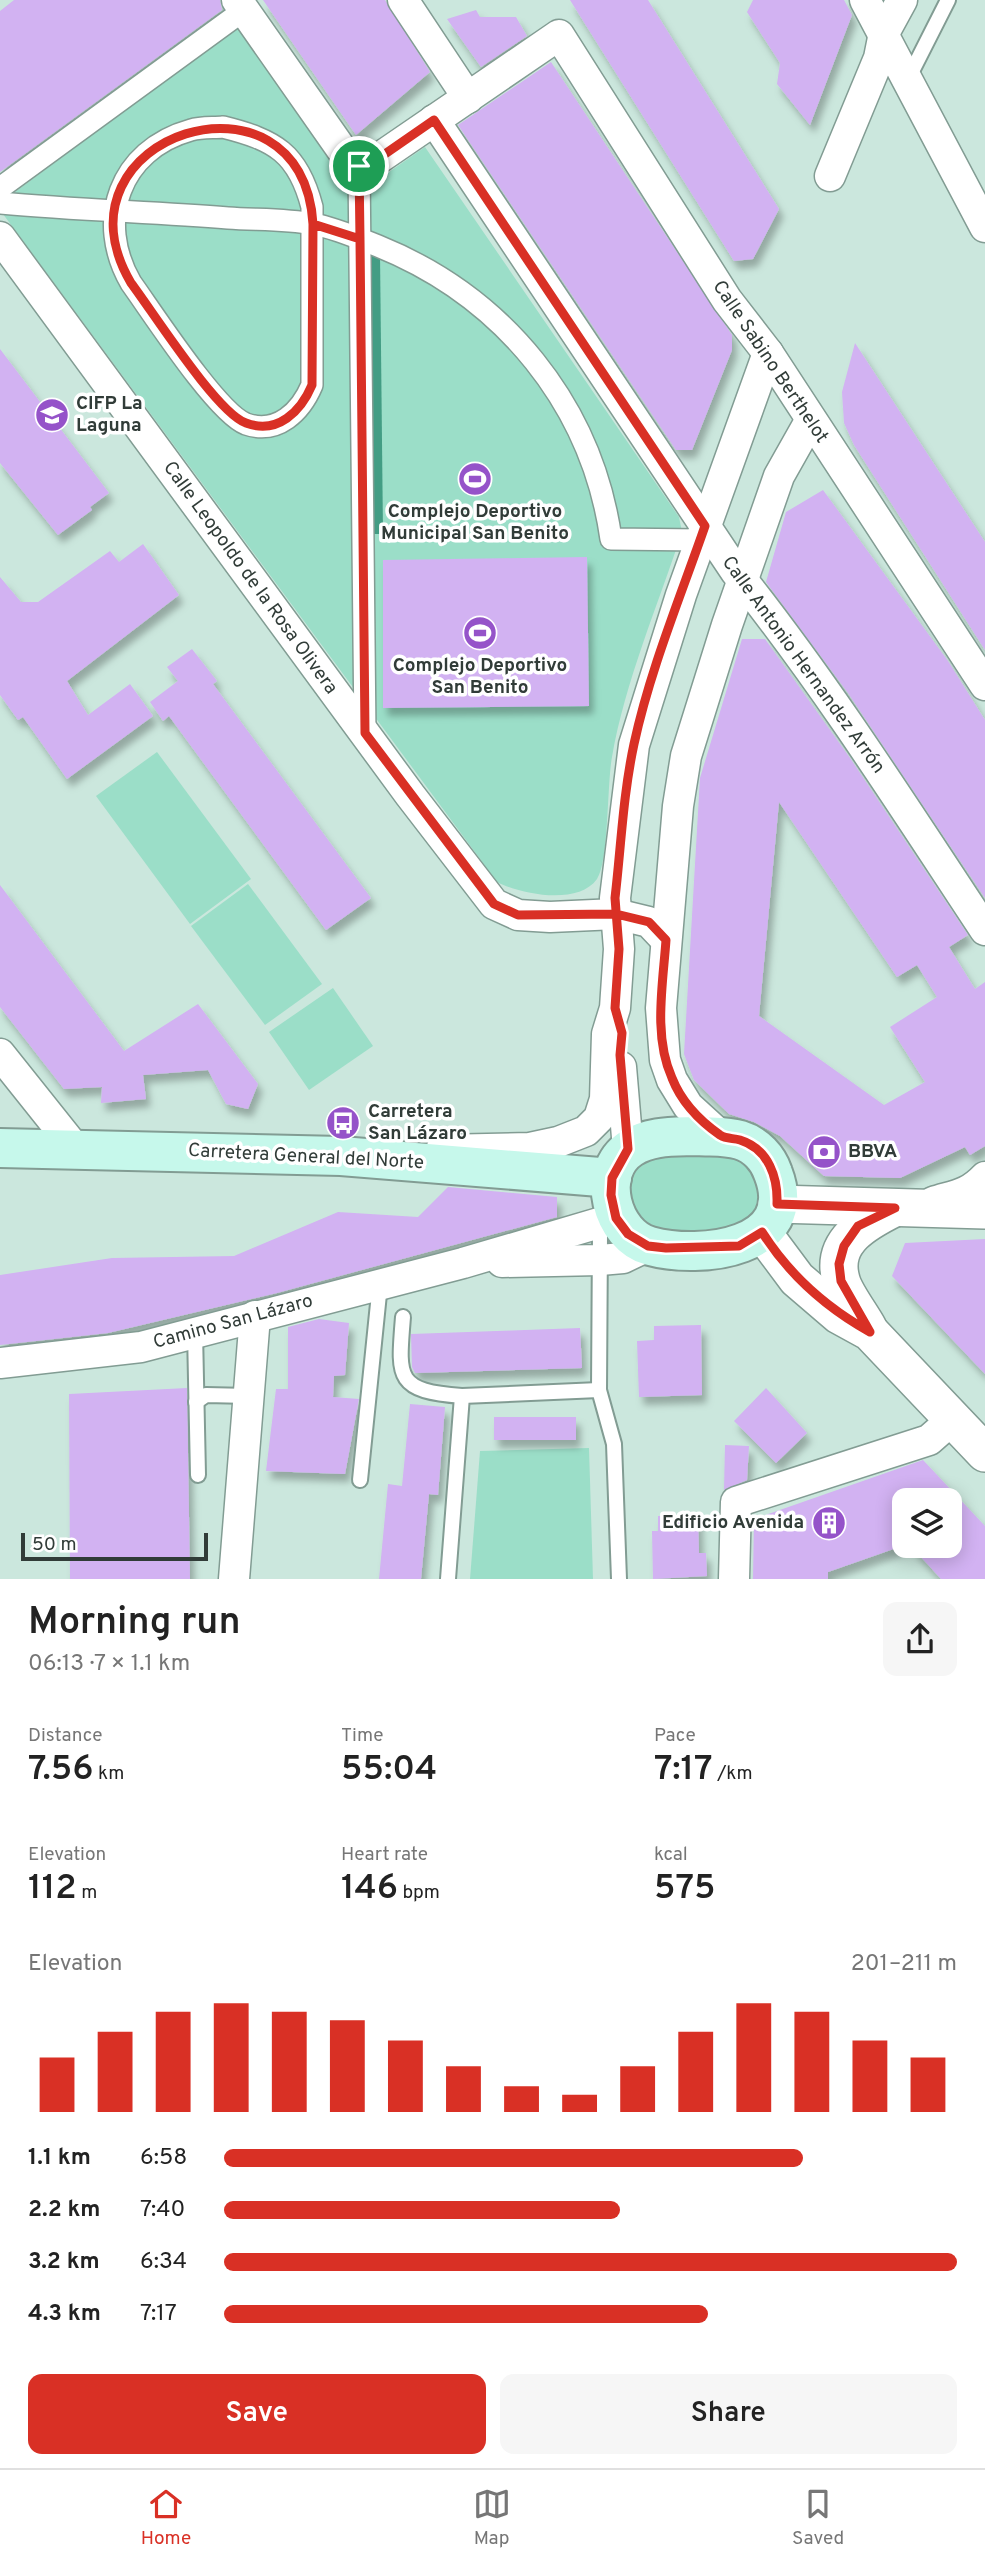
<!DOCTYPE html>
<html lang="en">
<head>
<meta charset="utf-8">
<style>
	:root { --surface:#fff; --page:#f6f6f6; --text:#222; --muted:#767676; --line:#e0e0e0; --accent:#d93025 }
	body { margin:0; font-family:Overpass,sans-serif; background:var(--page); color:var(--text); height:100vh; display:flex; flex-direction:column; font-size:26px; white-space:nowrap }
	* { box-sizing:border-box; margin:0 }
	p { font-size:23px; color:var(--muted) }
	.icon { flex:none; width:38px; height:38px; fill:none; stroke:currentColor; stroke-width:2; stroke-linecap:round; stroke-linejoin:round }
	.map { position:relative; height:1579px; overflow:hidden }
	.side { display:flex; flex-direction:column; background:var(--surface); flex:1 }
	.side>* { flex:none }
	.tools { position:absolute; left:892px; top:1488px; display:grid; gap:14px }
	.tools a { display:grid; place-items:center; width:70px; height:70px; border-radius:14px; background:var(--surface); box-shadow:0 4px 18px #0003; font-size:35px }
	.scale { position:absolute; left:21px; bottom:18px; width:187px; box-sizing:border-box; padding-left:7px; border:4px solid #313c38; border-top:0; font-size:19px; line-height:24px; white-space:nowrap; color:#313c38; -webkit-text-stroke:5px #fff; paint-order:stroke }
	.pin { position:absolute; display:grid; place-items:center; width:60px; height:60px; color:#fff; margin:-30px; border:4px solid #fff; border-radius:50%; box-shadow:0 2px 7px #0007 }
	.round { display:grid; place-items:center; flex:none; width:74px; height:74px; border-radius:14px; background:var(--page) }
	.head { display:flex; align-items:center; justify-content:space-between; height:119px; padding:0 28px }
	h1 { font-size:38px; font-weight:600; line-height:52px }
	.metrics { display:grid; grid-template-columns:repeat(3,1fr); gap:10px; height:119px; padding:7px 28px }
	.metrics div { display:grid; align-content:center }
	.metrics b { font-size:35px; font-weight:600 }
	.metrics small { font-size:19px; font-weight:400 }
	.metrics p { font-size:19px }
	.chart { height:196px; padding:14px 28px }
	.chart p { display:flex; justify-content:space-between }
	.chart svg { width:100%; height:126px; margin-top:7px; stroke:var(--accent); stroke-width:6 }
	.cta { display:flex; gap:14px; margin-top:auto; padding:14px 28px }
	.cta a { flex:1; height:80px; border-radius:14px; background:var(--accent); color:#fff; font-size:28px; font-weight:600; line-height:80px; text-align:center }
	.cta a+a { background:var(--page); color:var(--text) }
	ul { padding:0 28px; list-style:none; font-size:23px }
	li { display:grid; grid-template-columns:112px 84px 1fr; align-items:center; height:52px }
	li i { height:18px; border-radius:9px; background:var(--accent) }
	.tabs { display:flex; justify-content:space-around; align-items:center; height:98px; border-top:2px solid var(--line); background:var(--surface); font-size:19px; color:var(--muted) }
	.tabs a { display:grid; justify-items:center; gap:4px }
	.tabs .selected { color:var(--accent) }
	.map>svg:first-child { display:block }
	.green { fill:#9bdec8 }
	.water { fill:#439d84 }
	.building { fill:#d2b2f2; fill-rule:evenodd; filter:url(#shadow) }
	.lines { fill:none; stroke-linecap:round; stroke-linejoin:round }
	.service-casing { stroke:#829c93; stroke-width:18 }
	.pedestrian-casing { stroke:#829c93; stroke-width:24 }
	.minor-casing { stroke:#829c93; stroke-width:33 }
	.tertiary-casing { stroke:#829c93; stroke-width:40 }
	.secondary-casing { stroke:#829c93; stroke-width:42 }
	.service { stroke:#fff; stroke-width:14 }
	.pedestrian { stroke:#fff; stroke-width:21 }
	.minor { stroke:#fff; stroke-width:30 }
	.tertiary { stroke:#fff; stroke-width:37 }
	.secondary { stroke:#c6f8eb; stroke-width:38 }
	.route-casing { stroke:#fff; stroke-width:14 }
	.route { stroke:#d93025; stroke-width:9 }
	.labels { text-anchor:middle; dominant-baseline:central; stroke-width:7; stroke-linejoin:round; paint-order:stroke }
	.street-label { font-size:19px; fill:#313c38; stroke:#fff }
	.poi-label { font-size:19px; font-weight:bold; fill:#313c38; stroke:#fff; text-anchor:start }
</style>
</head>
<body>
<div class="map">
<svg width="985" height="1579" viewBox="0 0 985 1579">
	<defs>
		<filter id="shadow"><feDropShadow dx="4.5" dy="8" stdDeviation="3.5" flood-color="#0004"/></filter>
	</defs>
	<rect width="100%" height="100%" fill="#cbe7dd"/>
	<g class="green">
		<path d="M241,25L352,185L366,188L425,147L679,517L682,532C658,605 625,682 612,757C607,783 609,862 597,879C578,906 520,894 497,882L0,210V203Z"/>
		<path d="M157,752L251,879L190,924L96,796Z"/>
		<path d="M248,884L322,984L265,1025L191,926Z"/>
		<path d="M333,988L373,1046L309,1090L269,1032Z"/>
		<path d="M728,1152L756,1172C768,1228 747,1230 698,1233C688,1234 670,1238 661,1235C647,1230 637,1218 632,1205C613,1143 691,1152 728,1152Z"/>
		<path d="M589,1448L593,1579H470L480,1451Z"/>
	</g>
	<path class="water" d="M369,252L380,254L383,534H370Z"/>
	<g class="building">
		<path d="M14,0H220L222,10L0,172V11Z"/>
		<path d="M263,0H385L430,72L356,135Z"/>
		<path d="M570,0H648L779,209L753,259L734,261Z"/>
		<path d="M753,0H844L852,15L810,125L777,84L780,63L747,12Z"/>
		<path d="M476,10L480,17H516L527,36L481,67L447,19Z"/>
		<path d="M551,62L732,335V350L692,450H676L458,125Z"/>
		<path d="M855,343L985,542V650L854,445L844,423L842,392Z"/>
		<path d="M0,349L109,493L90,507L92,510L58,535L0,463Z"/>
		<path d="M823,490L948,661L985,720V898L848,693L766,582L786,512Z"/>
		<path d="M143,544L179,595L67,681L88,715L130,684L153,716L67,779L23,717L18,720L0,695V577L21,602H38L110,551L119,562Z"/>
		<path d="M587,557L589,706L383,708V560Z"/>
		<path d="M742,639H765L850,758L968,935L949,947L975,989L985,982V1146L970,1155L965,1147L900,1178L824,1176L780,1136L754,1122L729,1114L694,1080L684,1054L700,778ZM779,802L897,977L917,965L937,997L890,1027L925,1082L884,1105L759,1016Z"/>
		<path d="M192,649L217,681L213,684L371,898L326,930L169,716L163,721L150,702L178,681L167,667Z"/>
		<path d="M0,885L124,1051L198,1004L258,1084L248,1109L226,1104L208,1070L143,1075L146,1099L101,1103L102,1087L64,1089L0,1007Z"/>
		<path d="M448,1187L557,1197V1217L277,1293L108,1333L0,1345V1275L112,1258L234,1256L338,1212L418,1217Z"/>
		<path d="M985,1239V1374L892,1276L905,1243Z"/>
		<path d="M319,1319L349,1323L345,1375L334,1376L333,1397L359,1399L345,1474L266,1471L276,1389H288V1327Z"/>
		<path d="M701,1325L702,1395L639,1397L637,1341L654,1340V1326Z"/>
		<path d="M580,1328L582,1368L415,1373L412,1367L411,1334Z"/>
		<path d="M187,1388L190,1579H70L69,1394Z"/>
		<path d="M766,1388L807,1433L776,1463L734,1421Z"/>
		<path d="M410,1404L445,1407L438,1495L429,1494L421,1579H379L388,1484L402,1486Z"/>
		<rect x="494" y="1417" width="82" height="23"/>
		<path d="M725,1445L749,1446L747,1480L724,1490Z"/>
		<path d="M923,1460L985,1526V1579H941L910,1545H950V1500H905V1545L828,1572V1579H753L754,1519Z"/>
		<path d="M698,1515L699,1553H706L707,1576L653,1579L652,1531H658V1516Z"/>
	</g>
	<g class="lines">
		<g class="service-casing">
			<g id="service">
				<path d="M907,81L948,0"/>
				<path d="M597,1224L600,1235L599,1390L614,1444L619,1579"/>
				<path d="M403,1317C398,1378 395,1391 462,1396"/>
				<path d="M195,1332L198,1475"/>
				<path d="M196,1402L206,1395L249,1396"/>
				<path d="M360,1480L380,1284"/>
				<path d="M448,1579L462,1396L599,1390"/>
			</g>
		</g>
		<g class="pedestrian-casing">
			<g id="pedestrian">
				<path d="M223,127C275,140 298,153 312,207V385C301,411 278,435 246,424C217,413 152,312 131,283C95,221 119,150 191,130C201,127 213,128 223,127Z"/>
				<path d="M359,166L365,734"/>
				<path d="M0,188L244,10"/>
				<path d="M0,203C76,210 152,212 228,218C256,220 286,219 313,224C335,228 358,238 378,246C504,297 592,405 611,539L701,540"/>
			</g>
		</g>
		<g class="minor-casing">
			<g id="minor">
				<path d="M237,0L349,160L359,166L369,165L559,35L727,300L768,353L985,685"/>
				<path d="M403,0L468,98"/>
				<path d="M865,0L985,227"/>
				<path d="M434,120L736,572C827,686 905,809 985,930"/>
				<path d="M830,176L879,58L884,33L902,0"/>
				<path d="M0,237L410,795L494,904L518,915L550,917L616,914L649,922L666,940"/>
				<path d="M0,1054L75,1148"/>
				<path d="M621,1067L628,1149"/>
				<path d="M722,1137L688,1106L672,1080L665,1060L661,1008L678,806L686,756L727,625L779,476L810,421"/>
				<path d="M441,1150L530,1148L558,1142L586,1131L599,1118L605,1099L607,1034L615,1008L619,949L615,898L634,745L681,595L768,353"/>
				<path d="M933,1202C955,1195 968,1195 985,1177"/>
				<path d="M502,1262L600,1260L623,1258L648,1246"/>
				<path d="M0,1363L141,1347L463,1263L616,1218"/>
				<path d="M234,1579L255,1316"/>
				<path d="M734,1579L736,1502L929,1440L954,1418"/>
			</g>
		</g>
		<g class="tertiary-casing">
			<g id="tertiary">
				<path d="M777,1204L985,1210"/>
				<path d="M762,1232L797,1279L839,1315L870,1332L985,1453"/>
				<path d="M868,1328C861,1315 844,1293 841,1280C830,1241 866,1222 894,1208"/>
			</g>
		</g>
		<g class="secondary-casing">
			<g id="secondary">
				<path d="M698,1136C712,1137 727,1136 740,1140C756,1145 768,1158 773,1173C802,1248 701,1260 650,1246C612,1236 594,1172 631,1148C651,1135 675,1137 698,1136Z"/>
				<path d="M0,1148L341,1156L612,1178"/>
			</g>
		</g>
		<use href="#service" class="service"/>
		<use href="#pedestrian" class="pedestrian"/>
		<use href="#minor" class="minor"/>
		<use href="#tertiary" class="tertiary"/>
		<use href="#secondary" class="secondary"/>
	</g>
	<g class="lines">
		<g class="route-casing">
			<path id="route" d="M359,166L360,239L313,224L312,385C301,411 278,435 246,423C217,413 153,312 131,283C44,134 303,54 313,224L360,239L365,733L494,904L518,915L616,914L649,922L666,940C663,984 653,1036 672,1078C681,1101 700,1121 720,1135C726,1139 733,1138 740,1140C769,1149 778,1178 777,1204L895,1208L858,1226L844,1246L839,1264L841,1281L870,1332C825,1307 790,1276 762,1232L739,1246L666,1248L648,1246L628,1234L616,1218L611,1195L612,1178L628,1149L620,1055L622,1033L615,1008L619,949L615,898C621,847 623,795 634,744C650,670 680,598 705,526L434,120L369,165L359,166"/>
		</g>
		<use href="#route" class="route"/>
	</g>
	<defs>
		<g id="school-disc" transform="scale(1.75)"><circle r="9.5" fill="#9553c9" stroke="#fff"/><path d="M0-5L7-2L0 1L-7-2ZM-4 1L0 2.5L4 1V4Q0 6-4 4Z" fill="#fff"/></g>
		<g id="stadium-disc" transform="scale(1.75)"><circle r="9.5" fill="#9553c9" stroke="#fff"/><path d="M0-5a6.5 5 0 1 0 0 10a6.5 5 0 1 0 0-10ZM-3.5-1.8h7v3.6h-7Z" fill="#fff"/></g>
		<g id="bus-disc" transform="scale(1.75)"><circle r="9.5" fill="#9553c9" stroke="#fff"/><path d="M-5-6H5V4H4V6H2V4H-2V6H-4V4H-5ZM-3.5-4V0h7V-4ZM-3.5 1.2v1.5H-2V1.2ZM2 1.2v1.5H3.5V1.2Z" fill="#fff"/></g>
		<g id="bank-disc" transform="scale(1.75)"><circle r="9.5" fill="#9553c9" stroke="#fff"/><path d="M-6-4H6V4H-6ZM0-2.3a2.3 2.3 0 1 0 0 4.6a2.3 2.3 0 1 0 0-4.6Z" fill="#fff"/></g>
		<g id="building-disc" transform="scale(1.75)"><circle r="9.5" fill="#9553c9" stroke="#fff"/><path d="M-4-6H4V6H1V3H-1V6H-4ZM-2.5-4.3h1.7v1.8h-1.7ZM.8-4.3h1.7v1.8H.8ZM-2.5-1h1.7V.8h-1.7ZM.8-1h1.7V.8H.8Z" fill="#fff"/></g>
	</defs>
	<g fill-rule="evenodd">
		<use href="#school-disc" x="52" y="415"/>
		<use href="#stadium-disc" x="475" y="479"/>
		<use href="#stadium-disc" x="480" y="633"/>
		<use href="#bus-disc" x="343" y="1123"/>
		<use href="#bank-disc" x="824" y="1152"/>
		<use href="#building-disc" x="829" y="1523"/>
	</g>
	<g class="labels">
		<g class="street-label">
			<text transform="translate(770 362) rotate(56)">Calle Sabino Berthelot</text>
			<text transform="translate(250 578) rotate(54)">Calle Leopoldo de la Rosa Olivera</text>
			<text transform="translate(803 665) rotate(54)">Calle Antonio Hernandez Arrón</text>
			<text transform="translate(306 1157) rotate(3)">Carretera General del Norte</text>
			<text transform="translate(233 1322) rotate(-15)">Camino San Lázaro</text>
		</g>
		<g class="poi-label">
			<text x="76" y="404">CIFP La<tspan x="76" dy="22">Laguna</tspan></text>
			<text x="475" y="512" text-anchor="middle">Complejo Deportivo<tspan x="475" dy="22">Municipal San Benito</tspan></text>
			<text x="480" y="666" text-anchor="middle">Complejo Deportivo<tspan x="480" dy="22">San Benito</tspan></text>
			<text x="368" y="1112">Carretera<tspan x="368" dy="22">San Lázaro</tspan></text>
			<text x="848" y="1152">BBVA</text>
			<text x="804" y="1523" text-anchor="end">Edificio Avenida</text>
		</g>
	</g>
</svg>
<div class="tools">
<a><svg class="icon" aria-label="layers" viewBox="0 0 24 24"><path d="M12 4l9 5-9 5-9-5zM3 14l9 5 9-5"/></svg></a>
</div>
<div class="scale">50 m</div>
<div class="pin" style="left:359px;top:166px;background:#1e9e55"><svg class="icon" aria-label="arrive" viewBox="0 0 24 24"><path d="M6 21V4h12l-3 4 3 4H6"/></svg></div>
</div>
<section class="side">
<div class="head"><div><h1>Morning run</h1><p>06:13 · 7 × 1.1 km</p></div><a class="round"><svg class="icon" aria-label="share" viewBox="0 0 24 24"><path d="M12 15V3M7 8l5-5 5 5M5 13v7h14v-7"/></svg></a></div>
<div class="metrics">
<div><p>Distance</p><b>7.56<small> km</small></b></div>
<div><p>Time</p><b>55:04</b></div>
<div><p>Pace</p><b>7:17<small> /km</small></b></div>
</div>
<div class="metrics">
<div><p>Elevation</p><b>112<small> m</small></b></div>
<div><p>Heart rate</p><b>146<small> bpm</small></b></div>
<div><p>kcal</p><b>575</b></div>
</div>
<div class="chart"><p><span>Elevation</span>201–211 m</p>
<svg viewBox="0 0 160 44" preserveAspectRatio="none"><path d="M5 44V25M15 44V16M25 44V9M35 44V6M45 44V9M55 44V12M65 44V19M75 44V28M85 44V35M95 44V38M105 44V28M115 44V16M125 44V6M135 44V9M145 44V19M155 44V25"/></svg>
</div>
<ul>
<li><b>1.1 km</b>6:58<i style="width:79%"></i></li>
<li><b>2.2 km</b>7:40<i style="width:54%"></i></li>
<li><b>3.2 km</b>6:34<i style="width:100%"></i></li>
<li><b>4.3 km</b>7:17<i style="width:66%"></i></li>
</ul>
<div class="cta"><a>Save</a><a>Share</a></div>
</section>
<nav class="tabs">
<a class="selected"><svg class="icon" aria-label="home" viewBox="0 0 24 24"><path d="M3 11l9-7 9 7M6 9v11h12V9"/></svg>Home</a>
<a><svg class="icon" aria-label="map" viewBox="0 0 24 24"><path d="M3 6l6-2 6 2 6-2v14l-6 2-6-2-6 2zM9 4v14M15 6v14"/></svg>Map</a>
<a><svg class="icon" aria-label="saved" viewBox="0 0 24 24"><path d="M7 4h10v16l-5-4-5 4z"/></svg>Saved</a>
</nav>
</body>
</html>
